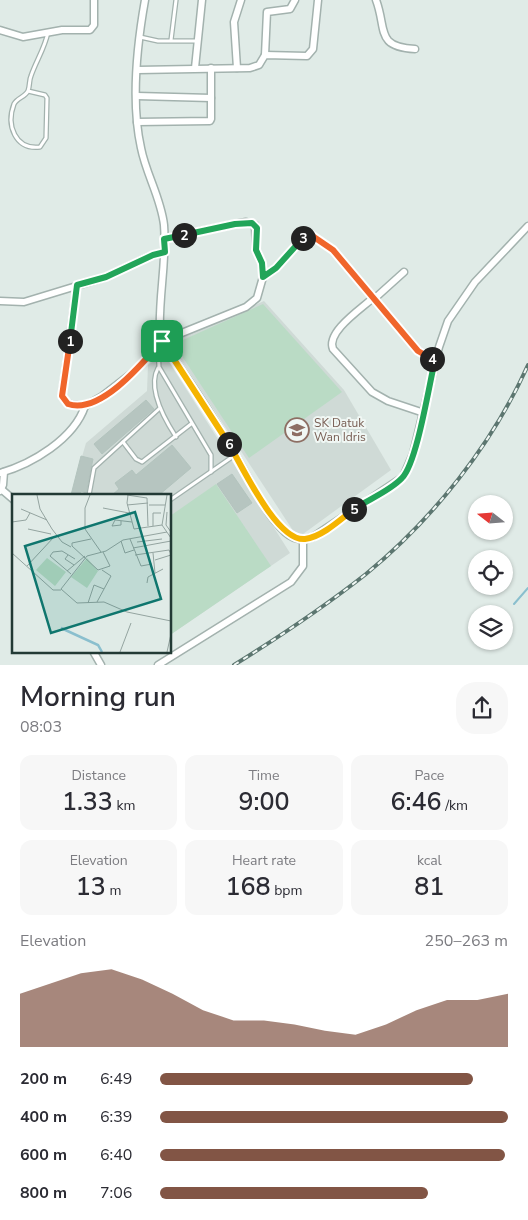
<!DOCTYPE html>
<html lang="en">
<head>
<meta charset="utf-8">
<style>
	:root { --surface:#fff; --page:#f7f7f7; --text:#2b2b33; --muted:#7c7c81; --accent:#825545 }
	body { margin:0; font-family:"Nunito Sans",sans-serif; background:var(--page); color:var(--text); height:100vh; display:flex; flex-direction:column; font-size:19px; white-space:nowrap }
	* { box-sizing:border-box; margin:0 }
	p { font-size:16px; color:var(--muted) }
	.icon { flex:none; width:28px; height:28px; fill:none; stroke:currentColor; stroke-width:2; stroke-linecap:round; stroke-linejoin:round }
	.map { position:relative; height:665px; overflow:hidden }
	.drawer { display:flex; flex-direction:column; background:var(--surface); flex:1 }
	.drawer>* { flex:none }
	.needle { width:32px; rotate:287deg }
	.controls { position:absolute; left:468px; top:495px; display:grid; gap:10px }
	.controls a { display:grid; place-items:center; width:45px; height:45px; border-radius:50%; background:var(--surface); box-shadow:0 1px 4px #0004; font-size:25px }
	.pin { position:absolute; display:grid; place-items:center; width:42px; height:42px; color:#fff; margin:-21px; border-radius:10px; box-shadow:0 2px 8px #0006 }
	.km { position:absolute; width:25px; height:25px; margin:-12px; border-radius:50%; background:#222; color:#fff; font-size:14px; line-height:25px; text-align:center }
	.round { display:grid; place-items:center; flex:none; width:52px; height:52px; border-radius:20px; background:var(--page) }
	.summary { display:flex; align-items:center; justify-content:space-between; height:85px; padding:0 20px }
	h1 { font-size:28px; font-weight:600; line-height:38px }
	.metrics { display:grid; grid-template-columns:repeat(3,1fr); gap:8px; height:85px; padding:5px 20px }
	.metrics div { display:grid; align-content:center; border-radius:12px; background:var(--page); text-align:center }
	.metrics b { font-size:25px; font-weight:600 }
	.metrics small { font-size:14px; font-weight:400 }
	.metrics p { font-size:14px }
	.chart { height:140px; padding:10px 20px }
	.chart p { display:flex; justify-content:space-between }
	.chart svg { width:100%; height:90px; margin-top:5px; fill:var(--accent); opacity:.7 }
	ul { padding:0 20px; list-style:none; font-size:16px }
	li { display:grid; grid-template-columns:80px 60px 1fr; align-items:center; height:38px }
	li i { height:12px; border-radius:6px; background:var(--accent) }
	.map>svg:first-child { display:block }
	.built { fill:#cfdad6 }
	.green { fill:#badbc5 }
	.lines { fill:none; stroke-linecap:round; stroke-linejoin:round }
	.stream { stroke:#8abfce; stroke-width:2 }
	.building { fill:#b6c5c0; stroke:#b3c4be }
	.lane-casing { stroke:#a3b2ae; stroke-width:5.5 }
	.street-casing { stroke:#a3b2ae; stroke-width:9 }
	.lane { stroke:#fff; stroke-width:3 }
	.street { stroke:#fff; stroke-width:6 }
	.rail-casing { stroke:#5c7670; stroke-width:4 }
	.rail { stroke:#f0f7f4; stroke-width:2; stroke-dasharray:5.5; stroke-linecap:butt }
	.split-1-casing { stroke:#fff; stroke-width:10 }
	.split-2-casing { stroke:#fff; stroke-width:10 }
	.split-3-casing { stroke:#fff; stroke-width:10 }
	.split-4-casing { stroke:#fff; stroke-width:10 }
	.split-5-casing { stroke:#fff; stroke-width:10 }
	.split-6-casing { stroke:#fff; stroke-width:10 }
	.split-7-casing { stroke:#fff; stroke-width:10 }
	.split-1 { stroke:#f0652b; stroke-width:6 }
	.split-2 { stroke:#22a559; stroke-width:6 }
	.split-3 { stroke:#22a559; stroke-width:6 }
	.split-4 { stroke:#f0652b; stroke-width:6 }
	.split-5 { stroke:#22a559; stroke-width:6 }
	.split-6 { stroke:#f5b400; stroke-width:6 }
	.split-7 { stroke:#f5b400; stroke-width:6 }
	.labels { text-anchor:middle; dominant-baseline:central; stroke-width:4; stroke-linejoin:round; paint-order:stroke }
	.education-label { font-size:12px; fill:#785e54; stroke:#f0f7f4; text-anchor:start }
	.inset-river { fill:none; stroke:#8abfce; stroke-width:2.5 }
	.inset-road { fill:none; stroke:#94a4a0; stroke-width:1 }
	.view { fill:#0f766e; fill-opacity:0.15; stroke:#0f766e; stroke-width:2.5 }
	.inset-edge { fill:none; stroke:#223a35; stroke-width:2.5 }
</style>
</head>
<body>
<div class="map">
<svg width="528" height="665" viewBox="0 0 528 665">
	<rect width="100%" height="100%" fill="#e0ebe7"/>
	<g class="built">
		<path d="M264,301L344,390L391,470L303,534L294,532L170,343Z"/>
		<path d="M164,354L290,553L170,635V495H71L86,443L147,391L148,365Z"/>
	</g>
	<g class="green">
		<path d="M263,304L342,392L249,458L174,344Z"/>
		<path d="M216,484L271,566L170,635V516Z"/>
	</g>
	<g class="lines">
		<path class="stream" d="M514,604L528,588"/>
	</g>
	<g class="building">
		<path d="M146,400L154,409L102,454L94,444Z"/>
		<path d="M172,445L191,468L159,495H112L119,489L115,483L132,470L136,475Z"/>
		<path d="M81,456L93,459L86,493L81,491L80,495H71Z"/>
		<path d="M232,474L252,503L237,513L217,484Z"/>
	</g>
	<g class="lines">
		<g class="lane-casing">
			<g id="lane">
				<path d="M140,37L158,41H196"/>
				<path d="M171,40L176,0"/>
				<path d="M28,91L45,95L47,98L46,138L40,147C15,150 6,125 14,104C17,98 25,97 28,91C30,86 29,80 31,76C36,61 45,48 48,32"/>
				<path d="M158,346L159,367L211,455V472"/>
				<path d="M158,368C147,388 165,420 176,437"/>
				<path d="M123,442L136,459L142,462L191,424"/>
				<path d="M89,495L94,468L160,408"/>
				<path d="M170,500L235,455"/>
			</g>
		</g>
		<g class="street-casing">
			<g id="street">
				<path d="M145,0C137,45 131,103 141,148C146,174 161,198 164,225C167,262 158,298 160,335L162,341C187,377 211,413 233,451C249,477 262,510 285,532C293,539 303,541 313,537L403,477L413,454L439,347L448,321L475,282L528,226"/>
				<path d="M376,0C387,29 375,47 415,49"/>
				<path d="M0,30L23,37L62,30H90L94,25V0"/>
				<path d="M265,55L267,12L290,9L295,0"/>
				<path d="M195,68L202,0"/>
				<path d="M237,68L234,22L241,0"/>
				<path d="M138,70L250,68L259,65L265,55L307,56L313,49L318,0"/>
				<path d="M137,96L211,98"/>
				<path d="M137,122L210,121L211,119V68"/>
				<path d="M263,277L276,268L303,238L308,235H311L333,250L418,351L435,360"/>
				<path d="M77,285L62,396L68,404L85,406L101,397L136,370L162,341L246,307L257,298L263,277L262,263L256,250L255,225L246,222L235,224L164,239"/>
				<path d="M373,298C361,309 326,332 333,349L372,392L388,401L424,413"/>
				<path d="M374,299L404,272"/>
				<path d="M0,301L24,302L106,277L150,256L165,252"/>
				<path d="M0,473C32,464 74,439 85,406"/>
				<path d="M1,489L14,500"/>
				<path d="M0,491L3,485L4,472"/>
				<path d="M93,651L101,665"/>
				<path d="M158,665L291,582L303,566V539"/>
			</g>
		</g>
		<use href="#lane" class="lane"/>
		<use href="#street" class="street"/>
		<g class="rail-casing">
			<path id="rail" d="M234,665C279,637 324,607 366,574C433,519 492,445 528,365"/>
		</g>
		<use href="#rail" class="rail"/>
	</g>
	<g class="lines">
		<g class="split-1-casing">
			<path id="split-1" d="M70,341L62,396L68,404C100,415 143,363 162,341"/>
		</g>
		<g class="split-2-casing">
			<path id="split-2" d="M70,341L77,285L106,277L153,255L165,252L164,239L184,235"/>
		</g>
		<g class="split-3-casing">
			<path id="split-3" d="M184,235L235,224L252,223L257,228L256,250L262,263L263,277L276,268L303,238"/>
		</g>
		<g class="split-4-casing">
			<path id="split-4" d="M303,238L308,234L311,235L333,250L418,351L432,359"/>
		</g>
		<g class="split-5-casing">
			<path id="split-5" d="M354,509C369,499 390,491 402,478C417,463 429,385 435,360L432,359"/>
		</g>
		<g class="split-6-casing">
			<path id="split-6" d="M229,444C242,466 277,542 305,539C322,537 341,519 354,509"/>
		</g>
		<g class="split-7-casing">
			<path id="split-7" d="M162,341L229,444"/>
		</g>
		<use href="#split-1" class="split-1"/>
		<use href="#split-2" class="split-2"/>
		<use href="#split-3" class="split-3"/>
		<use href="#split-4" class="split-4"/>
		<use href="#split-5" class="split-5"/>
		<use href="#split-6" class="split-6"/>
		<use href="#split-7" class="split-7"/>
	</g>
	<defs>
		<g id="school-ring" transform="scale(1.25)"><circle r="9.5" fill="#f0f7f4" stroke="#8d6e63" stroke-width="1.5"/><path d="M0-5L7-2L0 1L-7-2ZM-4 1L0 2.5L4 1V4Q0 6-4 4Z" fill="#8d6e63"/></g>
	</defs>
	<g fill-rule="evenodd">
		<use href="#school-ring" x="297" y="430"/>
	</g>
	<g class="labels">
		<g class="education-label">
			<text x="314" y="423">SK Datuk<tspan x="314" dy="14">Wan Idris</tspan></text>
		</g>
	</g>
	<g transform="translate(12 494)">
		<rect width="159" height="159" fill="#e0ebe7"/>
		<path d="M35,64L54,78L43,92L24,76ZM75,64L86,77L75,94L59,83Z" fill="#badbc5"/>
		<path class="inset-river" d="M49,134L86,151L90,158"/>
		<path class="inset-road" d="M25,1L28,15L40,35L50,48L59,53M78,1L73,14V35L89,58M115,1L135,4L136,32M116,1L115,9L122,35L150,31M155,1L150,31L159,44M115,11L136,9M137,11H153M91,14L117,19M9,15L35,26M155,18L154,31L159,38M109,27V31L100,32L103,26L120,28M0,28L14,26L18,19M141,32V19H149M16,35L39,40M155,38L111,46L94,57L75,62L49,95L65,109L92,108L115,118L159,127M79,45L60,49V52L86,76L98,72L91,58M118,45L129,72L140,70M109,47L113,59L122,56M125,48L150,45M121,54L159,47M0,59L41,96H49M141,59L143,79M56,61L53,65L62,71M123,61L157,56L159,60M143,66L159,61M15,72L42,43M55,77L73,62M59,80L38,62L41,58L50,57L63,65M135,89L136,83L151,75M85,108L99,82L90,76M76,109L82,91L92,95M108,158L119,129M155,158L159,140"/>
		<path class="view" d="M123,18L149,105L39,139L13,52Z"/>
		<rect width="159" height="159" class="inset-edge"/>
	</g>
</svg>
<div class="controls">
<a><svg class="needle" viewBox="-14 -14 28 28"><path d="M0-13l5 13h-10z" fill="#e53935"/><path d="M0 13l5-13h-10z" fill="#7c7c81"/></svg></a>
<a><svg class="icon" aria-label="locate" viewBox="0 0 24 24"><circle cx="12" cy="12" r="6"/><path d="M12 2v4M12 18v4M2 12h4M18 12h4"/></svg></a>
<a><svg class="icon" aria-label="layers" viewBox="0 0 24 24"><path d="M12 4l9 5-9 5-9-5zM3 14l9 5 9-5"/></svg></a>
</div>
<div class="pin" style="left:162px;top:341px;background:#1e9e55"><svg class="icon" aria-label="arrive" viewBox="0 0 24 24"><path d="M6 21V4h12l-3 4 3 4H6"/></svg></div>
<b class="km" style="left:70px;top:341px">1</b>
<b class="km" style="left:184px;top:235px">2</b>
<b class="km" style="left:303px;top:238px">3</b>
<b class="km" style="left:432px;top:359px">4</b>
<b class="km" style="left:354px;top:509px">5</b>
<b class="km" style="left:229px;top:444px">6</b>
</div>
<section class="drawer">
<div class="summary"><div><h1>Morning run</h1><p>08:03</p></div><a class="round"><svg class="icon" aria-label="share" viewBox="0 0 24 24"><path d="M12 15V3M7 8l5-5 5 5M5 13v7h14v-7"/></svg></a></div>
<div class="metrics">
<div><p>Distance</p><b>1.33<small> km</small></b></div>
<div><p>Time</p><b>9:00</b></div>
<div><p>Pace</p><b>6:46<small> /km</small></b></div>
</div>
<div class="metrics">
<div><p>Elevation</p><b>13<small> m</small></b></div>
<div><p>Heart rate</p><b>168<small> bpm</small></b></div>
<div><p>kcal</p><b>81</b></div>
</div>
<div class="chart"><p><span>Elevation</span>250–263 m</p>
<svg viewBox="0 0 160 44" preserveAspectRatio="none"><path d="M0 44V18L10 13L20 8L30 6L40 11L50 18L60 26L70 31L80 31L90 33L100 36L110 38L120 33L130 26L140 21L150 21L160 18V44z"/></svg>
</div>
<ul>
<li><b>200 m</b>6:49<i style="width:90%"></i></li>
<li><b>400 m</b>6:39<i style="width:100%"></i></li>
<li><b>600 m</b>6:40<i style="width:99%"></i></li>
<li><b>800 m</b>7:06<i style="width:77%"></i></li>
</ul>
</section>
</body>
</html>
